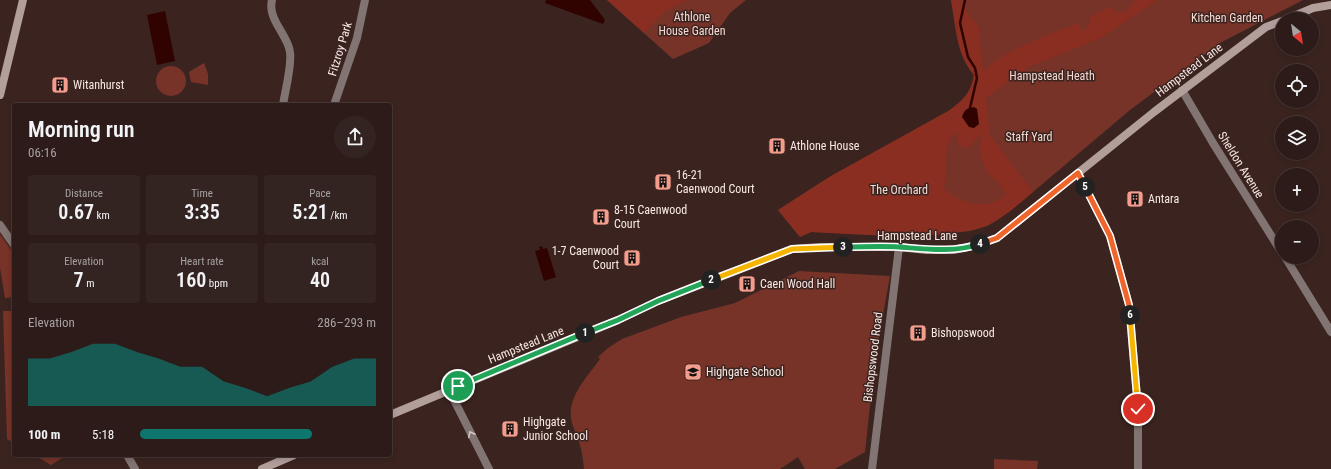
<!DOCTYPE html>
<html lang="en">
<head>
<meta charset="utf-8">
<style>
	:root { --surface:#2c1b18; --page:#342421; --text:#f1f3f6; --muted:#a6a1a2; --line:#483937; --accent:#0f766e }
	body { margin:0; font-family:"Roboto Condensed",sans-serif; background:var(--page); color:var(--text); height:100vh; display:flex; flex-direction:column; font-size:15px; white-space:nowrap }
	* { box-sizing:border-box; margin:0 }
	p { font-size:13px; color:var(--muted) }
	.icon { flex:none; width:22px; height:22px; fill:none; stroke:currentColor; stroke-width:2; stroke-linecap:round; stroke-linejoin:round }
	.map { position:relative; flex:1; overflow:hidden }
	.panel { position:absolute; left:12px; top:103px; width:380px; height:354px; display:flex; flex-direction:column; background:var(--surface); border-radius:4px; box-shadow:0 2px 6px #0003,0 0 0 1px var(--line) }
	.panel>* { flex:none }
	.needle { width:26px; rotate:150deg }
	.controls { position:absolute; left:1275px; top:12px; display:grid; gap:8px }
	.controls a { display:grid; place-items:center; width:44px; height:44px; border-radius:50%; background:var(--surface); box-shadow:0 2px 6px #0003,0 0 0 1px var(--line); font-size:20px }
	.pin { position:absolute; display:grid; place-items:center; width:34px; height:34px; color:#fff; margin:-17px; border:2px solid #fff; border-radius:50%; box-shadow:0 1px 4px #0007 }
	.km { position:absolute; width:20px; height:20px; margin:-10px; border-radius:50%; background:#222; color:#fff; font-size:11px; line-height:20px; text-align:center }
	.round { display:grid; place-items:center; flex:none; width:42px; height:42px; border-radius:21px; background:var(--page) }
	.summary { display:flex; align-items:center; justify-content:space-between; height:68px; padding:0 16px }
	h1 { font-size:22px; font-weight:600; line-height:30px }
	.stats { display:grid; grid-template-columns:repeat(3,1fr); gap:6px; height:68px; padding:4px 16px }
	.stats div { display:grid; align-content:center; border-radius:4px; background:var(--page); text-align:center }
	.stats b { font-size:20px; font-weight:600 }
	.stats small { font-size:11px; font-weight:400 }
	.stats p { font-size:11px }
	.chart { height:112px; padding:8px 16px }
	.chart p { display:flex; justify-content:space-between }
	.chart svg { width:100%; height:72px; margin-top:4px; fill:var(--accent); opacity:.7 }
	ul { padding:0 16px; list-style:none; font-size:13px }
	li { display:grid; grid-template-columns:64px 48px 1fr; align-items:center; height:30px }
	li i { height:10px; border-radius:5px; background:var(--accent) }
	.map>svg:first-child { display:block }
	.green { fill:#773328 }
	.forest { fill:#892e21; fill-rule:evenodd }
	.water { fill:#300200 }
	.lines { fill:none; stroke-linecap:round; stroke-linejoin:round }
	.stream { stroke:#300200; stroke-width:2.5 }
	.street { stroke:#817472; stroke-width:8 }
	.secondary { stroke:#b29e9a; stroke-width:8 }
	.oneway { stroke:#d4c5c2 }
	.split-1-casing { stroke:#fff; stroke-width:8 }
	.split-2-casing { stroke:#fff; stroke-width:8 }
	.split-3-casing { stroke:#fff; stroke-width:8 }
	.split-4-casing { stroke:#fff; stroke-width:8 }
	.split-5-casing { stroke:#fff; stroke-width:8 }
	.split-6-casing { stroke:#fff; stroke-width:8 }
	.split-7-casing { stroke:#fff; stroke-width:8 }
	.split-1 { stroke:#22a559; stroke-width:5 }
	.split-2 { stroke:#22a559; stroke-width:5 }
	.split-3 { stroke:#f5b400; stroke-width:5 }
	.split-4 { stroke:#22a559; stroke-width:5 }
	.split-5 { stroke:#f0652b; stroke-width:5 }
	.split-6 { stroke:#f0652b; stroke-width:5 }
	.split-7 { stroke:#f5b400; stroke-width:5 }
	.labels { text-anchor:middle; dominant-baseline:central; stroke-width:3; stroke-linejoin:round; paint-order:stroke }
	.park-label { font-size:12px; fill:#f4d9d3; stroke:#3b2420 }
	.street-label { font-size:12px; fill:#f8e8e5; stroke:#3b2420 }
	.poi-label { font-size:12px; fill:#f8e8e5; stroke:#3b2420; text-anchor:start }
</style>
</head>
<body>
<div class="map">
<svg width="1331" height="469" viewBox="0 0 1331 469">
	<rect width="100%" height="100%" fill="#3b2420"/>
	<g class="green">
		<path d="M607,0H746L730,13L709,43L673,59Z"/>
		<path d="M951,0H1303L1220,43L1130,110L1033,192L1009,212L988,225L970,231L943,234L908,236L811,232L800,237L778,210L831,176L950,110C964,99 971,93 974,75C956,54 956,26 951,0Z"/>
		<path d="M204,63L208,74V85L191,82L189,72Z"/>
		<circle cx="171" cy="81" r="15"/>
		<path d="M0,234L14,254V297L5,298L0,268Z"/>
		<path d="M799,271L890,276L875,359L865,452L835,469H805L798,457L780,469H584C583,460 582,450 579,442C577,434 572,426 571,418C568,396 588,376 600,359L598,357L608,348L622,339L681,317L735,303Z"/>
		<path d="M3,311H14V443L7,439Z"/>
		<path d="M34,455H67L51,465Z"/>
		<path d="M994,459L1038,461L1037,469H994Z"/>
	</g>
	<g class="forest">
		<path d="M607,0H686L664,12L644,33Z"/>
		<path d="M951,0H959L979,28L980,41L984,71C1004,50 1050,34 1078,23L1082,31L1088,27L1091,16L1110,7L1118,13L1127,11L1135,0H1158L1101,38L1026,68L1025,82L1011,79L986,98L990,135L1033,192C1019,204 1005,216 989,225C978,230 966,231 954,233C907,239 858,234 811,232L800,237L778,210L831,176L950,110C964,99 971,93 974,75C956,54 956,26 951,0ZM954,133L956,134L958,142L964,148L971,146L976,139L981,134C979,150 980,165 992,177C998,183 1003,187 1006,195C1001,198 997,201 992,203C977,207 953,200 944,188C945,181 946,174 946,166C947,152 945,146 954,133Z"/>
	</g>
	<g class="water">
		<path d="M546,0H590L605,20L603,24L545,3Z"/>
		<path d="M165,11L175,61L157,65L147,15Z"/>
		<path d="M974,107L977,109L979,124L974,128L969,127L962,117C964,110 967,108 974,107Z"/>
		<path d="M542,246L543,249L547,248L556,277L544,281L535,251L540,250L539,247Z"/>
	</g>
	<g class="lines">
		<path class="stream" d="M965,0L960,23L968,57L975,68L977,78L970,108"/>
		<g class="street">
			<path d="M272,0C267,19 288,35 290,52C292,66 285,91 283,105"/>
			<path d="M1182,90L1213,143L1282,253"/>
			<path d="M334,105L357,38L365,0"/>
			<path d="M1078,173L1110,236L1129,305L1138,409V469"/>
			<path d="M0,225L14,245"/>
			<path d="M1285,257L1331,332"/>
			<path d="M449,390L489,469"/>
			<path d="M127,455L135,469"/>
			<path d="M872,469L899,247"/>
		</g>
		<g class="secondary">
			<path d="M1287,19L1313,8L1331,5"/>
			<path d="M0,95L23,0"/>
			<path d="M390,415L618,320L658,301L792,249L821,247H899L927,250H953L977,245L997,238L1154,112L1266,27L1282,21"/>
			<path d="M262,469L294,455"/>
		</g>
	</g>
	<defs><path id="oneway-chevron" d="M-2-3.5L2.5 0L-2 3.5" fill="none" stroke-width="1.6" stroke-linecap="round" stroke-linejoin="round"/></defs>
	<use class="oneway" href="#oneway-chevron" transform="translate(471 434) rotate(-117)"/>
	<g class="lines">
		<g class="split-1-casing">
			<path id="split-1" d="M458,386L585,333"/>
		</g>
		<g class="split-2-casing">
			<path id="split-2" d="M585,333L618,320L658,301L711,280"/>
		</g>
		<g class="split-3-casing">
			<path id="split-3" d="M711,280L792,249L843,247"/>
		</g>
		<g class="split-4-casing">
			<path id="split-4" d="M843,247C862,247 881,246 899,247C926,249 953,253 980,244"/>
		</g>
		<g class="split-5-casing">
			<path id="split-5" d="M980,244L997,238L1078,173L1085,187"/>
		</g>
		<g class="split-6-casing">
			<path id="split-6" d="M1085,187L1110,236L1129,305L1130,315"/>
		</g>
		<g class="split-7-casing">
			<path id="split-7" d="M1130,315L1138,409"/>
		</g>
		<use href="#split-1" class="split-1"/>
		<use href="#split-2" class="split-2"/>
		<use href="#split-3" class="split-3"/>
		<use href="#split-4" class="split-4"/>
		<use href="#split-5" class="split-5"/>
		<use href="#split-6" class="split-6"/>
		<use href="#split-7" class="split-7"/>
	</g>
	<defs>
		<g id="building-square" transform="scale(0.9)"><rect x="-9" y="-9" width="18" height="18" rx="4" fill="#f49d8d" stroke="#3b2420"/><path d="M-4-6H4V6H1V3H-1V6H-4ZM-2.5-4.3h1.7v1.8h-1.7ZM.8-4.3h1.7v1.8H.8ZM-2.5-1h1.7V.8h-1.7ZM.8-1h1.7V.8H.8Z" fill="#111"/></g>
		<g id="school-square" transform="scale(0.9)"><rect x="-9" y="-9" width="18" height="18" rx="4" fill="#f49d8d" stroke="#3b2420"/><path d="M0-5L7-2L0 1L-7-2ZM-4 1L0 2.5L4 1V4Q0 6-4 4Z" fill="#111"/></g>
	</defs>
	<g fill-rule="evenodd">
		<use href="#building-square" x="60" y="85"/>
		<use href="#building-square" x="777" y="146"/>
		<use href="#building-square" x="663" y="182"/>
		<use href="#building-square" x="1135" y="199"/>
		<use href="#building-square" x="601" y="217"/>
		<use href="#building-square" x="632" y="258"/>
		<use href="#building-square" x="747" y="284"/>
		<use href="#building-square" x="918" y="333"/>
		<use href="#school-square" x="693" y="372"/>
		<use href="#building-square" x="510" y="429"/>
	</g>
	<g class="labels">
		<g class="park-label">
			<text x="692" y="17">Athlone<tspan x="692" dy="14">House Garden</tspan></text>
			<text x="1227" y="18">Kitchen Garden</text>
			<text x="1052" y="76">Hampstead Heath</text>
			<text x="1029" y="137">Staff Yard</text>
			<text x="899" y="190">The Orchard</text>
		</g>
		<g class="street-label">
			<text transform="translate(340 49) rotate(-73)">Fitzroy Park</text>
			<text transform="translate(1189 70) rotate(-37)">Hampstead Lane</text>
			<text transform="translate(1241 165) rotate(58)">Sheldon Avenue</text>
			<text x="917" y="236">Hampstead Lane</text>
			<text transform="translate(526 345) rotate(-22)">Hampstead Lane</text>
			<text transform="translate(873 357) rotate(-83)">Bishopswood Road</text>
		</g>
		<g class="poi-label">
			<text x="73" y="85">Witanhurst</text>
			<text x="790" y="146">Athlone House</text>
			<text x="676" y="175">16-21<tspan x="676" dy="14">Caenwood Court</tspan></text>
			<text x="1148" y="199">Antara</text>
			<text x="614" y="210">8-15 Caenwood<tspan x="614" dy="14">Court</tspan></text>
			<text x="619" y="251" text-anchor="end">1-7 Caenwood<tspan x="619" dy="14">Court</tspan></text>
			<text x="760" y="284">Caen Wood Hall</text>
			<text x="931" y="333">Bishopswood</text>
			<text x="706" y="372">Highgate School</text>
			<text x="523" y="422">Highgate<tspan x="523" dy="14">Junior School</tspan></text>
		</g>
	</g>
</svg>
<div class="controls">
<a><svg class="needle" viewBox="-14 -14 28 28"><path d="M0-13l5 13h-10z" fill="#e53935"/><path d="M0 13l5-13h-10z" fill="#a6a1a2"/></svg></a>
<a><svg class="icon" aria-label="locate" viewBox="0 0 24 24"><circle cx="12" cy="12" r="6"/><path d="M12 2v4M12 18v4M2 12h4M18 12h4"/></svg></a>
<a><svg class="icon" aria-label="layers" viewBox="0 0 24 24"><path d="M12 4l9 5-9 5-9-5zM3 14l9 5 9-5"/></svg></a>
<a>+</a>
<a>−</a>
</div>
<div class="pin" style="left:458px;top:386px;background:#1e9e55"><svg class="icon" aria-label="arrive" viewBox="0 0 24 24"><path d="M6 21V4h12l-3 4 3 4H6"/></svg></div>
<div class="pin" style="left:1138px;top:409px;background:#d93025"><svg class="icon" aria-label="check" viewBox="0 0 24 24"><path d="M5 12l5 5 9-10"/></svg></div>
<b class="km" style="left:585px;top:333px">1</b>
<b class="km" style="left:711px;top:280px">2</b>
<b class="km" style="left:843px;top:247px">3</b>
<b class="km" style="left:980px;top:244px">4</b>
<b class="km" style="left:1085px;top:187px">5</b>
<b class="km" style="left:1130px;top:315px">6</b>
<section class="panel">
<div class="summary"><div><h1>Morning run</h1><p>06:16</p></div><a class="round"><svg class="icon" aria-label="share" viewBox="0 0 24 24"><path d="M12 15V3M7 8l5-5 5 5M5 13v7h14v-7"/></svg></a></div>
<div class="stats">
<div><p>Distance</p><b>0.67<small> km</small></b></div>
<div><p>Time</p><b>3:35</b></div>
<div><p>Pace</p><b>5:21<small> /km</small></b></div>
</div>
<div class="stats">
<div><p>Elevation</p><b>7<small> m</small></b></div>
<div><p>Heart rate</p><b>160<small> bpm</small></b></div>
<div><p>kcal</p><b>40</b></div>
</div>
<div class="chart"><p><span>Elevation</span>286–293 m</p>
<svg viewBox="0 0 160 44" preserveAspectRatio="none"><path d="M0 44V15L10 15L20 11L30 6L40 6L50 11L60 15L70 20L80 20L90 29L100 33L110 38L120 33L130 29L140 20L150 15L160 15V44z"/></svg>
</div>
<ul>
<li><b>100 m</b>5:18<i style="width:73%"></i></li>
</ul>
</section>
</div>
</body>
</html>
